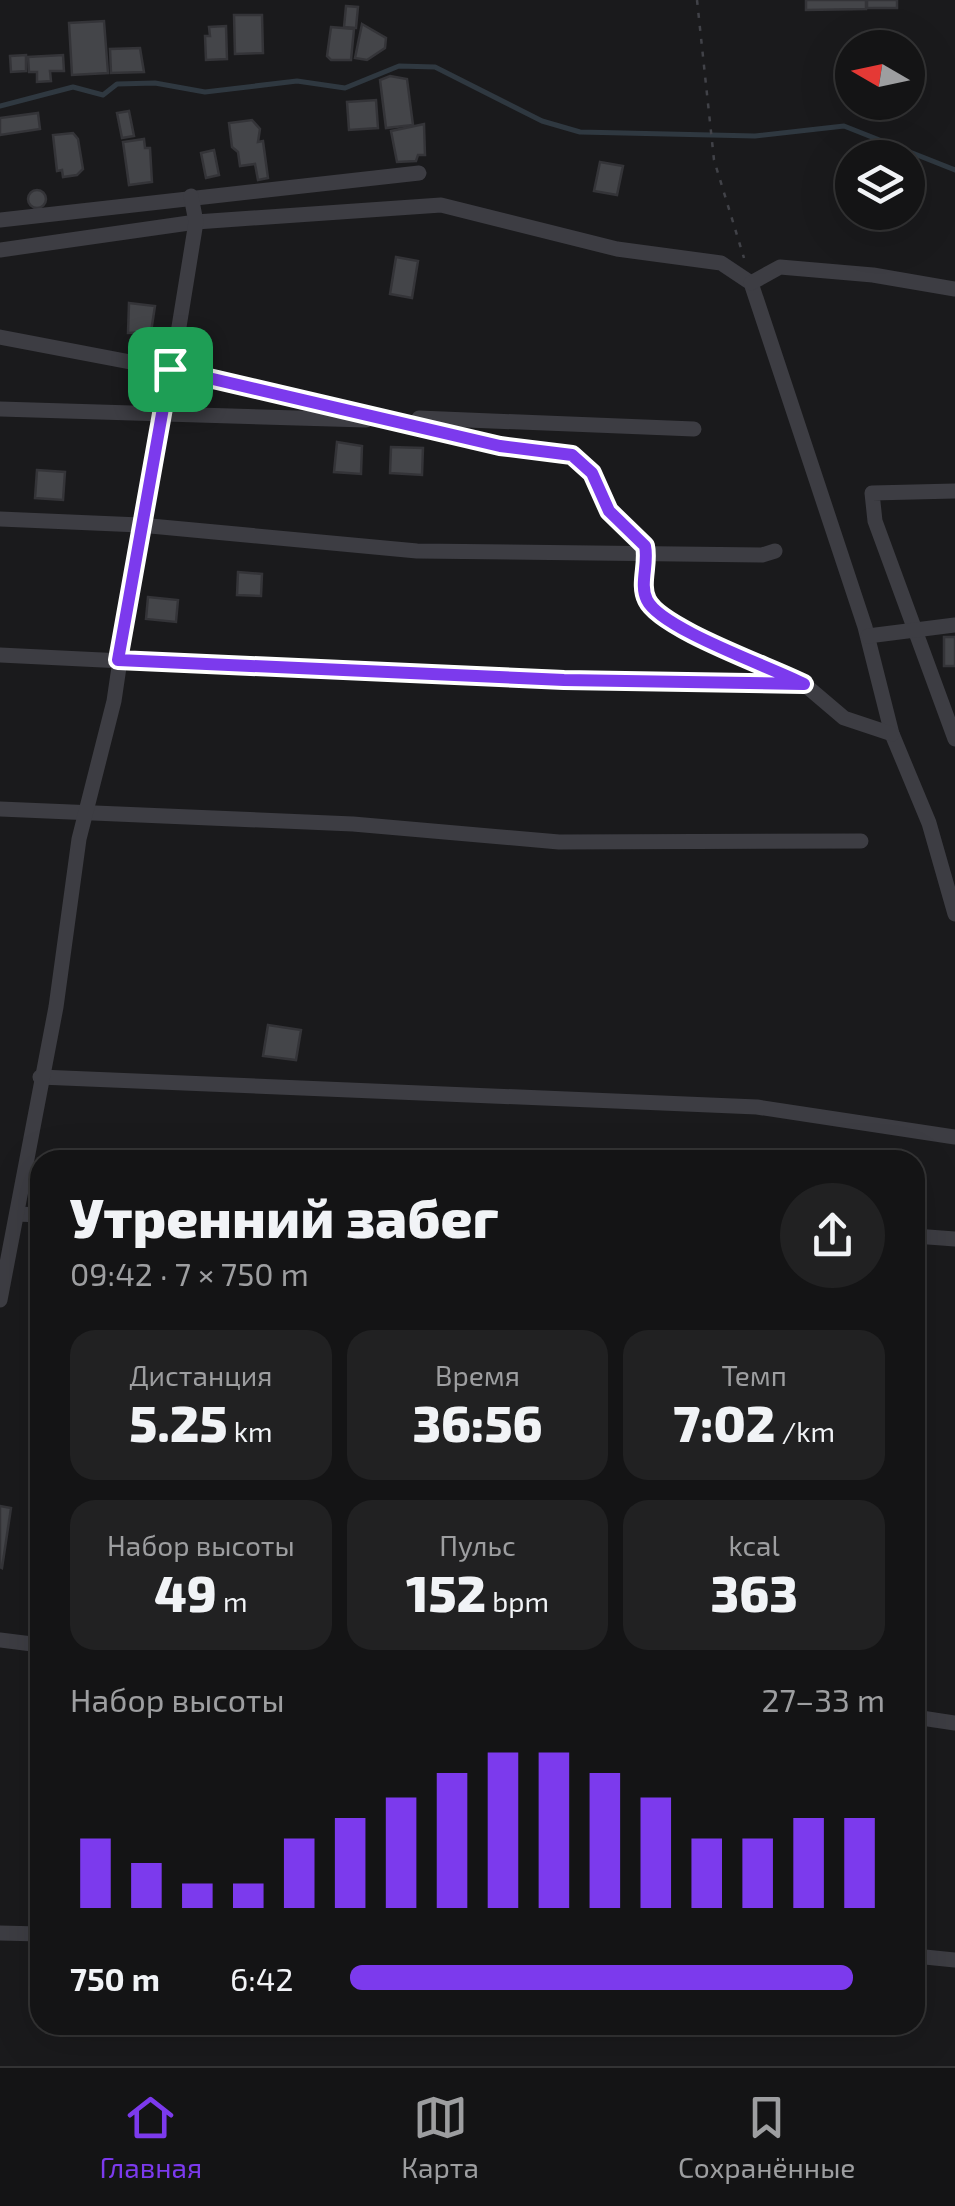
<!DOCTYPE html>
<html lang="ru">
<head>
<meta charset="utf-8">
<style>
	:root { --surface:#141415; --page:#212122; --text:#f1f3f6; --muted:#9d9ea0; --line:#333334; --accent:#7c3aed }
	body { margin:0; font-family:"Exo 2",sans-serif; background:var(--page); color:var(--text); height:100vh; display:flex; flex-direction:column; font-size:38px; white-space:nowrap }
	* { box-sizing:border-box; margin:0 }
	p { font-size:32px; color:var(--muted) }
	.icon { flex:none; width:55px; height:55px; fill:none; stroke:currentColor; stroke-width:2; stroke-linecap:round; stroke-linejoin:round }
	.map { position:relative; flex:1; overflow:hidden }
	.side { position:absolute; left:30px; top:1150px; width:895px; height:885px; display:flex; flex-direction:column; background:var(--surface); border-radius:30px; box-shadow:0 10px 40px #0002,0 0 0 2px var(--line) }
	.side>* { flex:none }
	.needle { width:65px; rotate:279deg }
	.tools { position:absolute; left:835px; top:30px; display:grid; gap:20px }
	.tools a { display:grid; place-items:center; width:90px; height:90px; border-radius:50%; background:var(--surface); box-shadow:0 10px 40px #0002,0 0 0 2px var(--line); font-size:50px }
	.pin { position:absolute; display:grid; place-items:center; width:85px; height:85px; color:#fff; margin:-42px; border-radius:20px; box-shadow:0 5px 15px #0006 }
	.round { display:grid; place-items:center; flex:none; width:105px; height:105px; border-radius:52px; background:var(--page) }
	.summary { display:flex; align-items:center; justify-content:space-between; height:170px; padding:0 40px }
	h1 { font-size:55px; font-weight:800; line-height:75px }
	.stats { display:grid; grid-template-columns:repeat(3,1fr); gap:15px; height:170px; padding:10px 40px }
	.stats div { display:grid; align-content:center; border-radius:25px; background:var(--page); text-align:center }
	.stats b { font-size:50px; font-weight:800 }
	.stats small { font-size:28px; font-weight:400 }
	.stats p { font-size:28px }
	.chart { height:280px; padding:20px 40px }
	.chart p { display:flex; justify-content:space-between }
	.chart svg { width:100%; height:180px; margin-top:10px; stroke:var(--accent); stroke-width:6 }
	ul { padding:0 40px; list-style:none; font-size:32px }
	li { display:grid; grid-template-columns:160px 120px 1fr; align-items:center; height:75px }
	li i { height:25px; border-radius:12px; background:var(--accent) }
	.menu { display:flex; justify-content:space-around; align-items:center; height:140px; border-top:2px solid var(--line); background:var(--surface); font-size:28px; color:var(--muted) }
	.menu a { display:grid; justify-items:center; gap:5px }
	.menu .current { color:var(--accent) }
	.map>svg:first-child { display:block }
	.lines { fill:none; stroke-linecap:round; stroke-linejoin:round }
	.stream { stroke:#2f3840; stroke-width:5 }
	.building { fill:#444549; stroke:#343438; stroke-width:2.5 }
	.path { stroke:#414248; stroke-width:2.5; stroke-dasharray:5 8; stroke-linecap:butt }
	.minor { stroke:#3d3d43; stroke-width:15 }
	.route-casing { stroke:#fff; stroke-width:20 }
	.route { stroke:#7c3aed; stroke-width:12 }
</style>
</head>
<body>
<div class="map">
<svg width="955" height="2066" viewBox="0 0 955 2066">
	<rect width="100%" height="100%" fill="#1a1a1c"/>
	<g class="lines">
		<path class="stream" d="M0,106L73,87L103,95L117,84L155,83L205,92L297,81L345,88L399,66L435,67L542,121L580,132L755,136L844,126L955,170"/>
	</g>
	<g class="building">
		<path d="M806,0H866V9L806,10Z"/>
		<rect x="867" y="0" width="30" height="8"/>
		<path d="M346,6L358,7L356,28L344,27Z"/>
		<path d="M234,15H262L263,53L235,54Z"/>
		<path d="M104,21L108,73L72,75L69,23Z"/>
		<path d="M362,24L386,38L385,48L367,60L355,58Z"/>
		<path d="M226,26L227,59L206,60L205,36H210L209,27Z"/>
		<path d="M331,27L354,29L351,60H331L327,56Z"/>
		<path d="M140,48L144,72L111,73L110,49Z"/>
		<path d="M26,55V71L11,72L10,56Z"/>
		<path d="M63,55L64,71H50L51,81L37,82V72H29L28,57Z"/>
		<path d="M390,76L407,79L413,125L386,128L380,80Z"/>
		<path d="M376,100L378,128L349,130L347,102Z"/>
		<path d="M129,111L134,136L122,138L117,113Z"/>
		<path d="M38,113L40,129L0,135V118Z"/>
		<path d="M252,120L260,129L258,142L263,141L268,178L258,180L255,164L240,166L238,152L232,147L229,123Z"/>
		<path d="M424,124L425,155H418L416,161L397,162L391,131Z"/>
		<path d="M73,133L78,139L83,169L77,175L63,177L62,170L57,171L53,135Z"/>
		<path d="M144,139L145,148H150L152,182L129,185L123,142Z"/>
		<path d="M214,150L219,175L206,178L201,153Z"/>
		<path d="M600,162L623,166L617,195L594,191Z"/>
		<circle cx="37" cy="199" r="9"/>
		<path d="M396,257L418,261L412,298L390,294Z"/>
		<path d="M129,303L155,306L151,332L128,333Z"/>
		<path d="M337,442L362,446L361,474L334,472Z"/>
		<path d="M391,447L423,448L422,475L390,473Z"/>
		<path d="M37,470L65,472L63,500L35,498Z"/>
		<path d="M238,572L262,574L261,596L237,595Z"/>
		<path d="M148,597L178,600L176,622L146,619Z"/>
		<rect x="944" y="637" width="11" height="29"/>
		<path d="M268,1025L301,1030L296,1060L263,1056Z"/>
		<path d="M0,1506L11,1508L2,1568L0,1567Z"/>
	</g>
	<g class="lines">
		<path class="path" d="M697,0L714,160L744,258"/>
		<g class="minor">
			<path d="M0,220L419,173"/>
			<path d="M0,250L196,222L441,205L617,249L721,263L751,283L865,627L892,734L929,823L955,914"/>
			<path d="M751,283L780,267L873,275L955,289"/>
			<path d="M0,337L209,377L523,451L559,452L582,463L596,479L609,511L645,546L644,591L654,610L711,643L804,684L844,718L892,734"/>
			<path d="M0,409L366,420"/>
			<path d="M419,418L694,429"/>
			<path d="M955,491L872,493L875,521L955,739"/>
			<path d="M0,519L140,525L417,551L762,555L775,551"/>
			<path d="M868,636L955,625"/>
			<path d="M0,655L325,671L800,684"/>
			<path d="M0,809L353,824L559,842L861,841"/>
			<path d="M40,1077L757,1107L955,1137"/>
			<path d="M17,1214L40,1215"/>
			<path d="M915,1236L955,1239"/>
			<path d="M0,1300L56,1007L79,839L114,701L140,525L178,333L196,222L191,196"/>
			<path d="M0,1640L40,1645"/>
			<path d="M915,1717L955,1723"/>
			<path d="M0,1933L40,1934"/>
			<path d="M915,1956L955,1960"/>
		</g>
	</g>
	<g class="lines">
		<g class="route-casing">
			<path id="route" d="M170,369L500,446L572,455L592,473L609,511L645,546C649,564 639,584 647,600C661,629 771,667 804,684L564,680L118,660Z"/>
		</g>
		<use href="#route" class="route"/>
	</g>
</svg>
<div class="tools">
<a><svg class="needle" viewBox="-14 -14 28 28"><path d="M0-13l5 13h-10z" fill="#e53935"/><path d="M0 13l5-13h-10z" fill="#9d9ea0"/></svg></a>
<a><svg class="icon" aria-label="layers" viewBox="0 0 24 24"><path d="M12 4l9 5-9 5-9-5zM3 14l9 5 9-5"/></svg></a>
</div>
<div class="pin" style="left:170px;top:369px;background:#1e9e55"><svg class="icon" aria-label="arrive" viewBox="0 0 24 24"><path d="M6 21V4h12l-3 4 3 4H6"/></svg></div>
<section class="side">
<div class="summary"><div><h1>Утренний забег</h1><p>09:42 · 7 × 750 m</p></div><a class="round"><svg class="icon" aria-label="share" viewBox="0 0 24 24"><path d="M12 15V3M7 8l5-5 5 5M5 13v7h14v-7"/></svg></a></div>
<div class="stats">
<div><p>Дистанция</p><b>5.25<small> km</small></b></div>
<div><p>Время</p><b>36:56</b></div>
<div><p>Темп</p><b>7:02<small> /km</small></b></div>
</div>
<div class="stats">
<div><p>Набор высоты</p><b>49<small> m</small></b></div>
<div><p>Пульс</p><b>152<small> bpm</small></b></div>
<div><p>kcal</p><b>363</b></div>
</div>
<div class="chart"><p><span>Набор высоты</span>27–33 m</p>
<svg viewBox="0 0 160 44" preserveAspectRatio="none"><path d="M5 44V27M15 44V33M25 44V38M35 44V38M45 44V27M55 44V22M65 44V17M75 44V11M85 44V6M95 44V6M105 44V11M115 44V17M125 44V27M135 44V27M145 44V22M155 44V22"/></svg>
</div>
<ul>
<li><b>750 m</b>6:42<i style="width:94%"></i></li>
</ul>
</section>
</div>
<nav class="menu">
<a class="current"><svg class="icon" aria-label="home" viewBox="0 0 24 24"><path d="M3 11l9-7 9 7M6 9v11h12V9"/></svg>Главная</a>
<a><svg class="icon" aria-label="map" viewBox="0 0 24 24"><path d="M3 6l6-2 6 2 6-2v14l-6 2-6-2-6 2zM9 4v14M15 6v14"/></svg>Карта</a>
<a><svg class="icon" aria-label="saved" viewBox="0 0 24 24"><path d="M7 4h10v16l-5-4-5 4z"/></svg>Сохранённые</a>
</nav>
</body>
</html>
